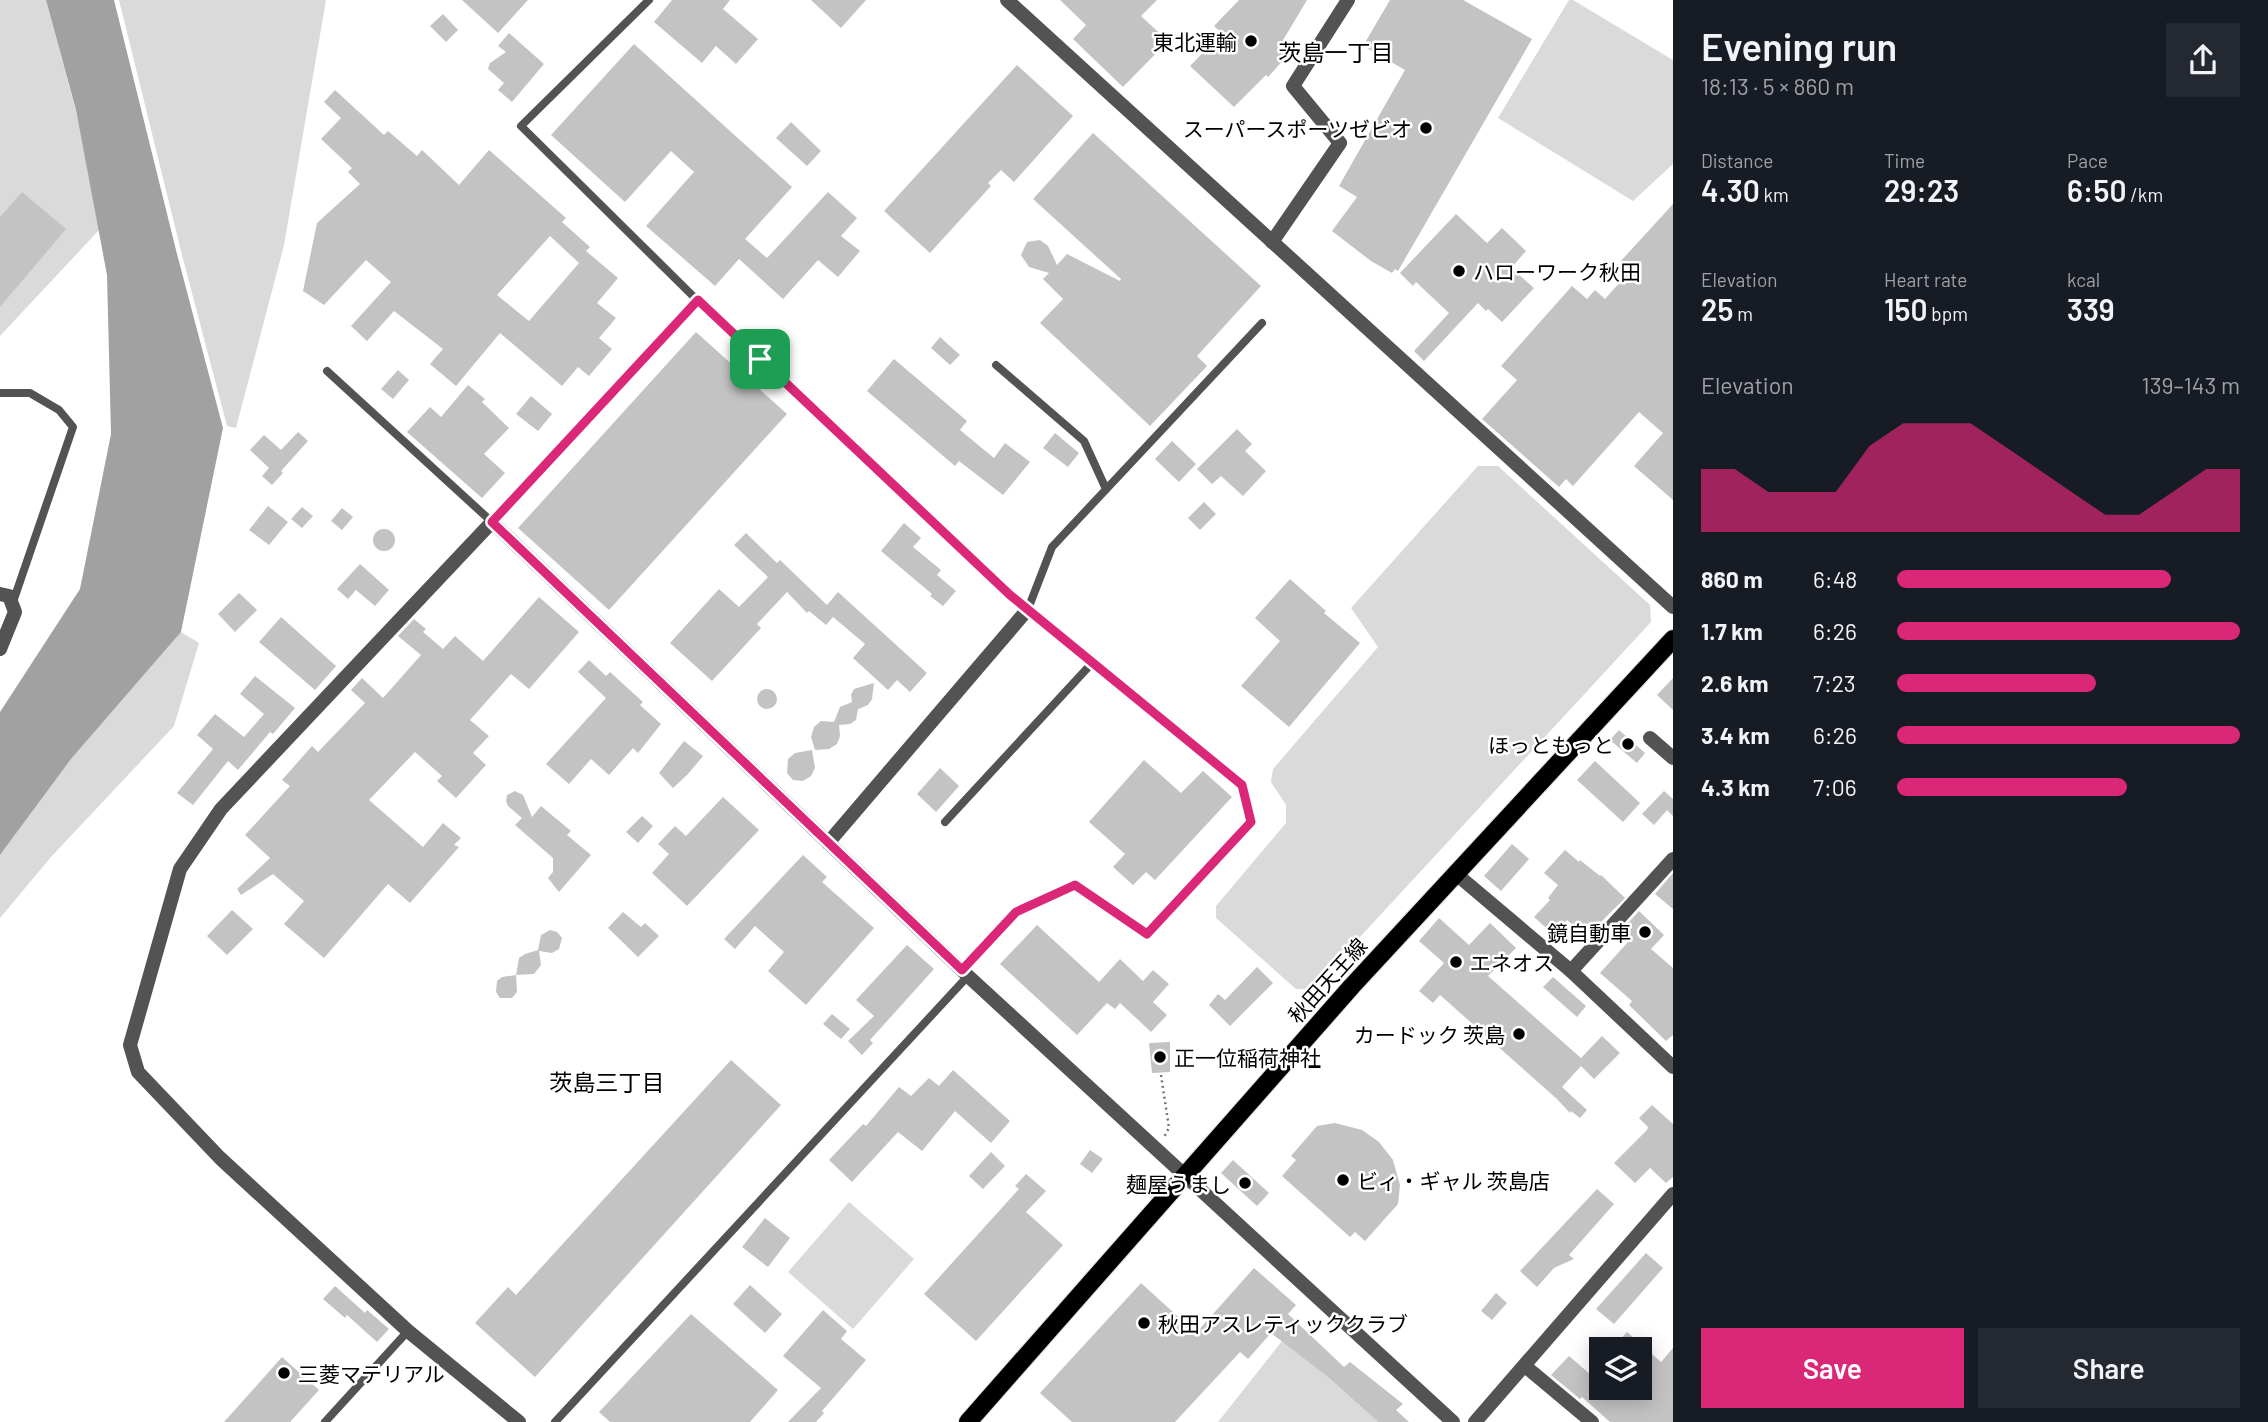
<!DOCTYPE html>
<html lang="en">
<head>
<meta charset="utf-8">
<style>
	:root { --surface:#171b24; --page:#242831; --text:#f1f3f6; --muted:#9ea1a6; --accent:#db2777 }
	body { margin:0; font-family:Barlow,"Noto Sans JP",sans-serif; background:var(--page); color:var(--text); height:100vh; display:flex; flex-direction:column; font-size:26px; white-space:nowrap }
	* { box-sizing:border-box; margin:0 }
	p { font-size:23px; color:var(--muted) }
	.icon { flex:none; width:38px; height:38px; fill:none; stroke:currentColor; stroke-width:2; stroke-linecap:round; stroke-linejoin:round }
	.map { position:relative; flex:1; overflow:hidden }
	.side { display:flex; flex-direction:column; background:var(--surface); width:595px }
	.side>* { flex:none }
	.buttons { position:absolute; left:1589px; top:1337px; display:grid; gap:14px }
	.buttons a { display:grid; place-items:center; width:63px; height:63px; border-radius:0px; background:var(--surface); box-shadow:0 4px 18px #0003; font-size:35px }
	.pin { position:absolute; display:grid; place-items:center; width:60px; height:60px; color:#fff; margin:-30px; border-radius:14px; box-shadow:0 4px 10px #0006 }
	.round { display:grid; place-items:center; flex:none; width:74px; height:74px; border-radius:0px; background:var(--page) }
	.summary { display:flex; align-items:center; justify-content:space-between; height:119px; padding:0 28px }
	h1 { font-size:38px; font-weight:600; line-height:52px }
	.stats { display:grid; grid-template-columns:repeat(3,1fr); gap:10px; height:119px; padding:7px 28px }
	.stats div { display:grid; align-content:center }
	.stats b { font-size:30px; font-weight:600 }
	.stats small { font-size:19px; font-weight:400 }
	.stats p { font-size:19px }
	.chart { height:196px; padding:14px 28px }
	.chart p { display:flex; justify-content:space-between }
	.chart svg { width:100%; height:126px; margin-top:7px; fill:var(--accent); opacity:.7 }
	.cta { display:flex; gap:14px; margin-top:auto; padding:14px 28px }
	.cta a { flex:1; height:80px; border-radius:0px; background:var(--accent); color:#fff; font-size:28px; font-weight:600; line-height:80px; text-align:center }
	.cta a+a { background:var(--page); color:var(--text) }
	ul { padding:0 28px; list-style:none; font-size:23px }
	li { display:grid; grid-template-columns:112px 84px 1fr; align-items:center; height:52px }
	li i { height:18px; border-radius:9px; background:var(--accent) }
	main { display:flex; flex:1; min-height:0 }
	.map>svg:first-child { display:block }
	.green { fill:#dadada }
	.water { fill:#a1a1a1 }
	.building { fill:#c3c3c3; fill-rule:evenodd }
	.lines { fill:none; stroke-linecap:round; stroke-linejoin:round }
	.primary-casing { stroke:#dbdbdb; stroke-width:20 }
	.path { stroke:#757575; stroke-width:2.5; stroke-dasharray:2 3.5; stroke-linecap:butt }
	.service { stroke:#535353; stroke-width:8 }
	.minor { stroke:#535353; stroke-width:14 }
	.primary { stroke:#000; stroke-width:18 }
	.route-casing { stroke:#fff; stroke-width:14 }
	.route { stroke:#db2777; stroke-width:9 }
	.poi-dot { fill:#000; stroke:#fff; stroke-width:2.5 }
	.labels { text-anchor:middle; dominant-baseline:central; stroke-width:5; stroke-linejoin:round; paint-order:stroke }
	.poi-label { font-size:21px; fill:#000; stroke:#fff; text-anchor:end }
	.street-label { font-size:21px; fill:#000; stroke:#fff }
	.neighbourhood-label { font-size:23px; fill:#000; stroke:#fff }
</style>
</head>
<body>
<main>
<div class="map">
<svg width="1673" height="1422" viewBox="0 0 1673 1422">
	<rect width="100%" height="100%" fill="#fff"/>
	<g class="green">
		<path d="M0,0H46L77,115L99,230L0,336Z"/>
		<path d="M119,0H326L284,245L236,428L227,426L182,255Z"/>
		<path d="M1569,0H1573L1673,60V164L1633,201L1498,118Z"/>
		<path d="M1478,466H1498L1650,605L1651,622L1312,989H1296L1216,918V906L1286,823V805L1271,782L1273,769L1378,647L1351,608Z"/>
		<path d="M181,632L199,643L174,726L51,857L0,918V855L71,759Z"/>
		<path d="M849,1202L914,1259L853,1329L788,1272Z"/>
		<path d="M1282,1341L1329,1378L1378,1422H1218Z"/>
	</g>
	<path class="water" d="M46,0H114L177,254L223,428L181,632L71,759L0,855V712L80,589L111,434L107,275L76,110Z"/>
	<g class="building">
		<path d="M462,0H528L498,33Z"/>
		<path d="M672,0H730L723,9L758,39L736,64L716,46L702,63L654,22Z"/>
		<path d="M811,0H866L841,28Z"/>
		<path d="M1060,0H1157L1141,16L1168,41L1123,87L1073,39L1086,25Z"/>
		<path d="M1239,0H1307L1279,47L1288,55L1268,77L1266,75L1234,107L1190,66L1222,33L1214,26Z"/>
		<path d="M1390,0H1463L1532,39L1398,271L1395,269L1392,273L1371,261L1332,231L1357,197L1339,186L1405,70L1363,46Z"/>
		<path d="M443,14L458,30L446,42L430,26Z"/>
		<path d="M509,33L544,64L512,102L498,90L504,83L488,69L490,63L506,52L498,46Z"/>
		<path d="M634,44L792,187L745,239L767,258L828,192L857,218L841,236L860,251L838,277L818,260L783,299L739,259L715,286L646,226L694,172L671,151L625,202L551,135Z"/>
		<path d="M1017,65L1073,116L1014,182L1001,170L988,183L991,186L930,253L884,211Z"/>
		<path d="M335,90L384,135L388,131L417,156L422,150L459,185L489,150L566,218L562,222L590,247L586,251L618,278L597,303L616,318L599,338L612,349L589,376L578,367L562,386L500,333L456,386L430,364L443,349L394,311L367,341L351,326L391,282L366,260L324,305L303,291L317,223L360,184L348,172L352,168L321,139L341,118L324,102ZM550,236L579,263L529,321L497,295Z"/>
		<path d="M791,122L821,151L807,166L776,138Z"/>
		<path d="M1093,133L1261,286L1197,356L1207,366L1150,426L1040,323L1063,299L1043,279L1049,273L1029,267L1021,255L1027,242L1040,240L1048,246L1057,265L1067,254L1120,281L1121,279L1033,199Z"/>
		<path d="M22,192L66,229L0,307V217Z"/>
		<path d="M1673,204V500L1634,466L1663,433L1639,412L1573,486L1566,479L1559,487L1482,419L1517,380L1501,366L1572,286L1587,299L1595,290L1605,299L1630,271L1620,262Z"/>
		<path d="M1456,214L1487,243L1502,228L1526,251L1511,268L1534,288L1502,322L1488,309L1486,311L1478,303L1424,361L1414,351L1449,313L1416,282L1413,286L1400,273Z"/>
		<path d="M696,332L787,414L609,610L518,528Z"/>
		<path d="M940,337L960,355L950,365L931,348Z"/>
		<path d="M894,359L967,421L960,430L994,458L1005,443L1030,462L1003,495L959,461L955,466L867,391Z"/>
		<path d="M398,370L409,380L393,399L381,389Z"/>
		<path d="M468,385L485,399L482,402L509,428L484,454L505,473L482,498L407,432L430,407L441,417Z"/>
		<path d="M531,396L552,414L538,431L516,414Z"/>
		<path d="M1237,429L1252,444L1245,451L1266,471L1243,496L1221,476L1212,484L1197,469Z"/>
		<path d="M298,432L308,441L281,471L283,473L272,485L262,476L269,468L250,450L264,435L281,450Z"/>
		<path d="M1055,433L1079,453L1068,467L1043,448Z"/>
		<path d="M1172,441L1196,464L1179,482L1155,459Z"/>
		<path d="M1204,502L1216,514L1200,530L1188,518Z"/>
		<path d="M268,506L288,522L269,545L249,530Z"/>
		<path d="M302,507L313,516L302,528L291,519Z"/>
		<path d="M342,508L353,517L342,530L331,521Z"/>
		<path d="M904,523L921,538L913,547L941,570L937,575L956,591L943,606L930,596L932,594L881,551Z"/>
		<circle cx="384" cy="540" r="11"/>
		<path d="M746,533L777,563L780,560L827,605L838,592L927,673L910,692L897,680L888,690L853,658L865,644L833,617L826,625L809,611L807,613L787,592L757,624L761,628L712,681L670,643L719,589L739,607L768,577L734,545Z"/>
		<path d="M360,564L389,590L375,606L356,590L348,599L337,589Z"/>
		<path d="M1290,579L1326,611L1324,613L1360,643L1289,727L1241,686L1280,641L1255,618Z"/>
		<path d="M239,593L257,610L235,632L218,614Z"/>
		<path d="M539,597L579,632L529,689L511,674L470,720L489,736L473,753L486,765L456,798L437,781L442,776L415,752L369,800L423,847L443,823L461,838L454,845L459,847L410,903L388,884L324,958L284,924L304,901L273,874L241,895L237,889L270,858L245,835L290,786L282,780L312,746L318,752L365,703L351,690L362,678L383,698L421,655L398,636L414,619L426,629L423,632L443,649L455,636L483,661Z"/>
		<path d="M281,617L336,666L315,690L259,642Z"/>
		<path d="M589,660L606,676L610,672L643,702L640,705L661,724L638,753L633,748L609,775L591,759L569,784L546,764L606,698L578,672Z"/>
		<path d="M255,676L295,708L273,734L270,732L238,770L228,761L193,805L177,793L213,749L197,735L215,714L244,737L264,714L240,694Z"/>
		<path d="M1673,678V710L1657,695Z"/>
		<path d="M874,683L872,699L868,705L858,709L856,720L850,724L839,725L840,736L837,744L829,749L815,750L811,737L814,727L821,721L834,722L840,707L852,702L851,695L854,689Z"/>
		<circle cx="767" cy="699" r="10"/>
		<path d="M1619,730L1645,753L1637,763L1610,740Z"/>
		<path d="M684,741L703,756L688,774L673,788L659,773Z"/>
		<path d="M812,750L815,768L811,776L803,781L793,780L787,773L788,759L795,753Z"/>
		<path d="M1144,760L1181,793L1203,771L1232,797L1155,880L1146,872L1133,885L1113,867L1125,854L1089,822Z"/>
		<path d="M1595,761L1640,803L1623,822L1577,780Z"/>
		<path d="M940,768L959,786L936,812L917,794Z"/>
		<path d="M515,791L523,795L532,817L541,806L571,831L567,835L591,855L559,892L548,878L553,872V858L515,825L522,818L508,806L506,801L507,795Z"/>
		<path d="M1664,791L1673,799V816L1667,810L1654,825L1642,814Z"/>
		<path d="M723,797L759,830L687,906L652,873L669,854L658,844L675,826L686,836Z"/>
		<path d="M642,816L653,826L638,843L626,832Z"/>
		<path d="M1512,844L1529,859L1501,891L1484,876Z"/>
		<path d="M1565,850L1579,862L1580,860L1600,876L1601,875L1625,898L1586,937L1567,920L1554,935L1534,917L1550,900L1548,898L1558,885L1544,873Z"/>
		<path d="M803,855L827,877L822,882L874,928L806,1005L768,971L784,952L755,926L735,949L724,939Z"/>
		<path d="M1673,873V909L1655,894Z"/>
		<path d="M232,910L253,929L227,955L207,936Z"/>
		<path d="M1639,911L1664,935L1651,949L1673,968V1035L1666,1041L1629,1005L1632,1001L1600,973L1628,942L1619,933Z"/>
		<path d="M623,912L641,927L645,923L659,936L638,957L608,928Z"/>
		<path d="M1439,918L1469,945L1490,923L1516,948L1488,976L1581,1058L1602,1036L1620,1053L1594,1079L1581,1066L1562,1087L1587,1110L1580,1118L1571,1111L1570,1113L1557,1099L1440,995L1433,1003L1419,991L1444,963L1419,941Z"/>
		<path d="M1037,925L1099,982L1120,959L1143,981L1153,970L1169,984L1153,1002L1167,1015L1151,1032L1120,1003L1115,1009L1107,1003L1077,1035L1000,964Z"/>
		<path d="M550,930L557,932L562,938L559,949L552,953L539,951L541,965L534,974L516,975L519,958L525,954L538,950L541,935Z"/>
		<path d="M907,945L934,969L870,1040L873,1043L862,1055L848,1041L874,1016L856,1000Z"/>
		<path d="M1257,967L1273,983L1230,1026L1209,1005L1218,994L1225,1000Z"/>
		<path d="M516,975L517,992L512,998H500L496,992L497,981L502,977Z"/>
		<path d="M1553,977L1586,1006L1577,1017L1543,987Z"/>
		<path d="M832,1014L850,1029L841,1039L823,1024Z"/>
		<path d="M1170,1042V1072L1152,1073L1149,1043Z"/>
		<path d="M731,1060L781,1105L535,1377L475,1323L508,1287L516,1295Z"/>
		<path d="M953,1070L1010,1121L991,1143L955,1111L922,1151L898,1132L852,1182L829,1160L863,1124L866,1126L899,1087L911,1096L929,1078L939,1086Z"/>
		<path d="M1652,1105L1673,1124V1177L1666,1183L1650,1168L1635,1183L1614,1163L1647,1130L1648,1127L1639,1118Z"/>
		<path d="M1335,1123L1362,1130L1379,1142L1393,1160L1400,1185L1398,1204L1365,1241L1355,1232L1350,1237L1282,1176L1296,1160L1291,1156L1317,1126Z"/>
		<path d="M1090,1150L1103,1159L1092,1173L1080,1164Z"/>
		<path d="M991,1152L1005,1166L983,1189L969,1176Z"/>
		<path d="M1233,1160L1269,1193L1257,1206L1221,1173Z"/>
		<path d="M1026,1174L1046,1191L1026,1212L1063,1245L976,1341L924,1294L1019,1189L1015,1186Z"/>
		<path d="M1597,1189L1614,1204L1569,1255L1574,1259L1554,1268L1537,1287L1520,1271Z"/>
		<path d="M765,1218L790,1238L768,1267L742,1247Z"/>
		<path d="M1646,1253L1663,1268L1614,1324L1596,1309Z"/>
		<path d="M1254,1268L1296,1305L1288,1314L1344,1367L1350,1362L1403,1404L1396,1410L1409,1422H1378L1329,1378L1271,1333L1248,1359L1240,1352L1175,1422H1072L1040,1393L1141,1283L1196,1333Z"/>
		<path d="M750,1285L782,1314L765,1333L733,1304Z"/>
		<path d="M335,1286L365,1313L367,1310L389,1329L377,1342L347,1315L345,1318L323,1299Z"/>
		<path d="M1496,1293L1507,1303L1492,1320L1481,1311Z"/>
		<path d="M823,1310L847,1331L841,1339L866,1360L822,1411L824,1413L816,1422H788L821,1388L783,1356Z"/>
		<path d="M691,1314L778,1390L750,1422H610L599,1412Z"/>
		<path d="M1627,1332L1661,1362L1673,1348V1422H1610L1582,1397L1580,1399L1551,1375L1569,1356L1590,1374L1601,1361V1388H1640V1349H1612Z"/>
		<path d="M282,1357L319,1390L290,1422H224Z"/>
	</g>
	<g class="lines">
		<g class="primary-casing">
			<path id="primary" d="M968,1422L1352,986L1673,639"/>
		</g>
		<path class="path" d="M1161,1075L1169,1128L1164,1137"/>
		<g class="service">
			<path d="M649,0L521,126L698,301"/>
			<path d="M996,365L1084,441L1106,489"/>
			<path d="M327,371L492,522L698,301L1011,595L1242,785L1251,822L1147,934L1075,885L1016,913L962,970"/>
			<path d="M0,393H30L59,410L73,427L13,602"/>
			<path d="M1028,609L1052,547L1262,323"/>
			<path d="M945,822L1093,662"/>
			<path d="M325,1422L408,1331"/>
			<path d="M555,1422L968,976"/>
		</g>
		<g class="minor">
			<path d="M1007,0L1673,607"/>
			<path d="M1272,242L1340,143L1293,86L1348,0"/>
			<path d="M0,594L9,596L15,612L0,649"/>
			<path d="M1650,738L1673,758"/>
			<path d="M828,843L1028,609"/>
			<path d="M1455,873L1571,971L1673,1067"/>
			<path d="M1571,971L1673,859"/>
			<path d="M1525,1366L1592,1422"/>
			<path d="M519,1422L408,1331L220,1158L138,1072L130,1045L180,869L221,809L492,522L968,976L1453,1422"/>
			<path d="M1475,1422L1673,1194"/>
		</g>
		<use href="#primary" class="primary"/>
	</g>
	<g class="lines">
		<g class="route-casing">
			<path id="route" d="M698,300L1010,595L1242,785L1251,822L1147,934L1075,885L1016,912L962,970L492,522Z"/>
		</g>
		<use href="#route" class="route"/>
	</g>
	<g class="poi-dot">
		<circle cx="1251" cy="41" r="7"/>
		<circle cx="1426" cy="128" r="7"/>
		<circle cx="1459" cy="271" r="7"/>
		<circle cx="1628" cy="744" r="7"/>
		<circle cx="1645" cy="932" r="7"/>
		<circle cx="1456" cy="962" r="7"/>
		<circle cx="1519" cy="1034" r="7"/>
		<circle cx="1160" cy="1057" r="7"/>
		<circle cx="1343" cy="1180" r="7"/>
		<circle cx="1245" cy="1183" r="7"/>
		<circle cx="1144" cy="1323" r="7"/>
		<circle cx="284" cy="1373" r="7"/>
	</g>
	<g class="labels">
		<g class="poi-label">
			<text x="1237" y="41">東北運輸</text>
			<text x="1412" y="128">スーパースポーツゼビオ</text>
			<text x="1473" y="271" text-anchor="start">ハローワーク秋田</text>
			<text x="1614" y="744">ほっともっと</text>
			<text x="1631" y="932">鏡自動車</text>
			<text x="1470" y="962" text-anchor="start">エネオス</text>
			<text x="1505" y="1034">カードック 茨島</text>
			<text x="1174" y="1057" text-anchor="start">正一位稲荷神社</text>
			<text x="1357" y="1180" text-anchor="start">ビィ・ギャル 茨島店</text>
			<text x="1231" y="1183">麺屋うまし</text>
			<text x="1158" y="1323" text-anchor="start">秋田アスレティッククラブ</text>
			<text x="298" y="1373" text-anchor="start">三菱マテリアル</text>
		</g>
		<g class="street-label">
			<text transform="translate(1327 980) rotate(-48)">秋田天王線</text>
		</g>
		<g class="neighbourhood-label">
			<text x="1336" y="52">茨島一丁目</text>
			<text x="607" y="1082">茨島三丁目</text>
		</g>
	</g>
</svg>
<div class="buttons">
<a><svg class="icon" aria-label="layers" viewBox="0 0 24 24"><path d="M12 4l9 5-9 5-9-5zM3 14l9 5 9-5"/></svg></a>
</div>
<div class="pin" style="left:760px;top:359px;background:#1e9e55"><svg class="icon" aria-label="arrive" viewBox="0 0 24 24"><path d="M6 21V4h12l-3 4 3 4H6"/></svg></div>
</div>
<section class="side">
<div class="summary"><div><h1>Evening run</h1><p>18:13 · 5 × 860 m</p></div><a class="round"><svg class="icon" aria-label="share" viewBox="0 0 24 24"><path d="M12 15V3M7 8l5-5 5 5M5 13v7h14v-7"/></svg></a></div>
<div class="stats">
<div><p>Distance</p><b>4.30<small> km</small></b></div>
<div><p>Time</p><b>29:23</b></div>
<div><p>Pace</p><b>6:50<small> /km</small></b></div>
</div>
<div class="stats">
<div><p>Elevation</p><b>25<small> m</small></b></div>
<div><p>Heart rate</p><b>150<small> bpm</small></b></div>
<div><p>kcal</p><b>339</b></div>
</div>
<div class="chart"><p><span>Elevation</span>139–143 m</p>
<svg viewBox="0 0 160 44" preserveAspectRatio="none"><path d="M0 44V22L10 22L20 30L30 30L40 30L50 14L60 6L70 6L80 6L90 14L100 22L110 30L120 38L130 38L140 30L150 22L160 22V44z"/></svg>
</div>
<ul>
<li><b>860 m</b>6:48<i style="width:80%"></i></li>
<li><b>1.7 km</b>6:26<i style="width:100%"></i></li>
<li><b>2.6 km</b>7:23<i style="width:58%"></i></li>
<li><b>3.4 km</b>6:26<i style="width:100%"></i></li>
<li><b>4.3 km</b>7:06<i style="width:67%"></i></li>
</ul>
<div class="cta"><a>Save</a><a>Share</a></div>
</section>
</main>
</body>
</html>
